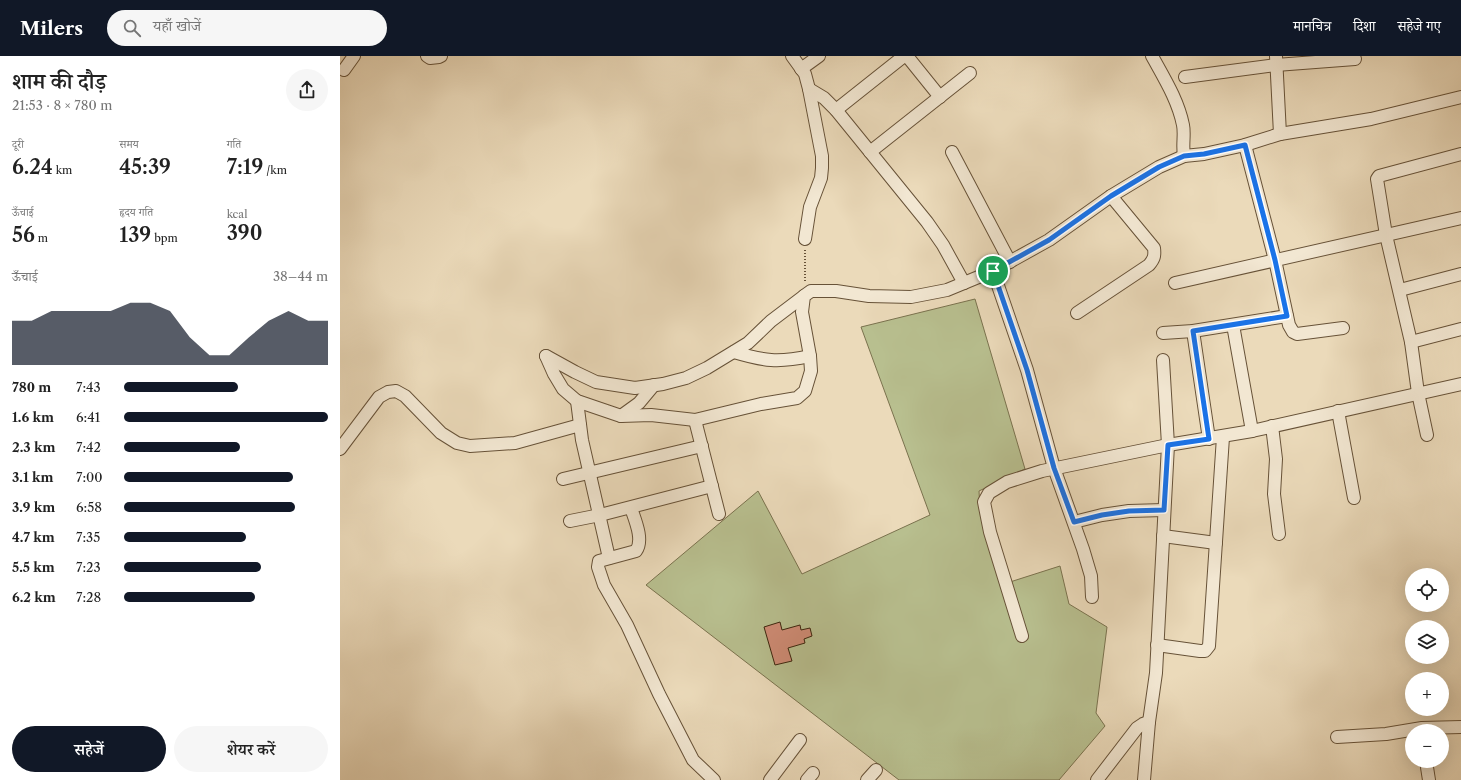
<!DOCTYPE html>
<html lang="hi">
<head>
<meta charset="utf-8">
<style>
	:root { --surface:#fff; --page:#f6f6f6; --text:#222; --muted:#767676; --accent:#111827 }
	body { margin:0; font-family:"Libre Caslon Text","Noto Serif Devanagari",serif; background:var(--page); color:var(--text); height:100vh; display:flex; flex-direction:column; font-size:15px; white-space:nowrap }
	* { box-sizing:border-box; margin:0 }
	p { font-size:13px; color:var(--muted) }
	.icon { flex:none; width:22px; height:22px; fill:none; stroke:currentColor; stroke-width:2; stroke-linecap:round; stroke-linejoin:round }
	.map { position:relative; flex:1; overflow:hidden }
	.panel { display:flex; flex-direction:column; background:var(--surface); width:340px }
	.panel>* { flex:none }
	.controls { position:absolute; left:1065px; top:512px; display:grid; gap:8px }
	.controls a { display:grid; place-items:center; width:44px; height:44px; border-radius:50%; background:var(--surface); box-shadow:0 4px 16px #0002; font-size:20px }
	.pin { position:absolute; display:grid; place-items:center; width:34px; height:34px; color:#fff; margin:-17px; border:2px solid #fff; border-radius:50%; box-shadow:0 1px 4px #0007 }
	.round { display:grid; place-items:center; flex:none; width:42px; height:42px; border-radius:21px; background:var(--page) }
	.summary { display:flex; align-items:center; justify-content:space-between; height:68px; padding:0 12px }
	h1 { font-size:22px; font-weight:600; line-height:30px }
	.stats { display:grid; grid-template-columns:repeat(3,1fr); gap:6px; height:68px; padding:4px 12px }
	.stats div { display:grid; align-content:center }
	.stats b { font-size:20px; font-weight:600 }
	.stats small { font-size:11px; font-weight:400 }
	.stats p { font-size:11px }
	.chart { height:112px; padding:8px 12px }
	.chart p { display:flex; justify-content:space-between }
	.chart svg { width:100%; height:72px; margin-top:4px; fill:var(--accent); opacity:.7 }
	.button { display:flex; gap:8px; margin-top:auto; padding:8px 12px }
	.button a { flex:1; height:46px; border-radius:24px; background:var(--accent); color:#fff; font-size:16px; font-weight:600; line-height:46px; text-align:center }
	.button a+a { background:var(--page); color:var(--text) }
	ul { padding:0 12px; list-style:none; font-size:13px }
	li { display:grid; grid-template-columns:64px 48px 1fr; align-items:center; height:30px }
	li i { height:10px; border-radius:5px; background:var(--accent) }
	header { display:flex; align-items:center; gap:24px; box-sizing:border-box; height:56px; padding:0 20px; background:var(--accent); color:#fff }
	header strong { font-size:19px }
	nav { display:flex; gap:22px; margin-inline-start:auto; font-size:14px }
	.search { width:280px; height:36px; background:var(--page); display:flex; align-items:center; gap:10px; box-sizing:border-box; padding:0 14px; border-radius:22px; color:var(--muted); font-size:15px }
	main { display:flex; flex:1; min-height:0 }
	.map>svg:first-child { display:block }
	.green { fill:#b8bf8f; stroke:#7a724e }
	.building { fill:#d08c76; stroke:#3b240c }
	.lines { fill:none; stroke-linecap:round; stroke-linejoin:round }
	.minor-casing { stroke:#675238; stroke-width:14 }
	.path { stroke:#3b240c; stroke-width:1.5; stroke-dasharray:1 2; stroke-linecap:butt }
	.minor { stroke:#f2e7d2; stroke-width:12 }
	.route-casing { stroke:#fff; stroke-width:8 }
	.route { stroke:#1a73e8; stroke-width:5 }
</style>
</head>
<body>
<header>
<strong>Milers</strong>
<div class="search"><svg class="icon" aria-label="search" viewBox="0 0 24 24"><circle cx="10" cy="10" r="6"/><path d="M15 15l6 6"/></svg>यहाँ खोजें</div>
<nav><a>मानचित्र</a><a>दिशा</a><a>सहेजे गए</a></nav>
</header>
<main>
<section class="panel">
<div class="summary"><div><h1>शाम की दौड़</h1><p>21:53 · 8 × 780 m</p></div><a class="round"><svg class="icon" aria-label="share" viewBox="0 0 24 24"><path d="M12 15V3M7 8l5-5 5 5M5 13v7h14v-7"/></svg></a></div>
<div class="stats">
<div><p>दूरी</p><b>6.24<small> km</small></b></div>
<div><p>समय</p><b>45:39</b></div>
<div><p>गति</p><b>7:19<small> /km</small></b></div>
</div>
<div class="stats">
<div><p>ऊँचाई</p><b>56<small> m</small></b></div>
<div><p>हृदय गति</p><b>139<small> bpm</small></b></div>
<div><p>kcal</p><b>390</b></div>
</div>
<div class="chart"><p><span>ऊँचाई</span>38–44 m</p>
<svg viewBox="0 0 160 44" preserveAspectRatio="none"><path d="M0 44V17L10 17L20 11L30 11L40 11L50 11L60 6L70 6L80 11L90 27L100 38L110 38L120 27L130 17L140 11L150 17L160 17V44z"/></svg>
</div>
<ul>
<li><b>780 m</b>7:43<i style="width:56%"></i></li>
<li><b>1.6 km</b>6:41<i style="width:100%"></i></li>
<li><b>2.3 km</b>7:42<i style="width:57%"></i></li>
<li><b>3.1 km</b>7:00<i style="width:83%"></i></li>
<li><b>3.9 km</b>6:58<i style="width:84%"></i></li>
<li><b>4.7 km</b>7:35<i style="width:60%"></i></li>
<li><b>5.5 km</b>7:23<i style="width:67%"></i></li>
<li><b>6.2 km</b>7:28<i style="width:64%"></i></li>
</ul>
<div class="button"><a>सहेजें</a><a>शेयर करें</a></div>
</section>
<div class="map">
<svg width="1121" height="724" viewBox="0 0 1121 724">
	<rect width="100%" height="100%" fill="#ebdaba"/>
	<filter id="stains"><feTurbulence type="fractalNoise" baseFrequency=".005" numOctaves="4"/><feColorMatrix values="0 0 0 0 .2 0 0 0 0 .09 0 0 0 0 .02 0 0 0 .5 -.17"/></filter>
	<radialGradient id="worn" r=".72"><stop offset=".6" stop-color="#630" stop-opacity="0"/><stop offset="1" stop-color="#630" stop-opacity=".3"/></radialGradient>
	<path class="green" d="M635,243L685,413L639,435L640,453L679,585L688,583L670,526L720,510L729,548L767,571L756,657L765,670L719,724H559L306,529L418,435L462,518L590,459L521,271Z"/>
	<path class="building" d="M440,566L442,574L460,569L461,574L470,572L472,580L464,583L465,587L448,592L452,605L435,609L424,571Z"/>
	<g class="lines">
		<g class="minor-casing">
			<g id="minor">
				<path d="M87,0L90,2L99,1L101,0"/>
				<path d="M452,0L465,18L469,33L482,100V112L481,122L470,151L465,183"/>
				<path d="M567,0L600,41"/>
				<path d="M812,0C824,22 838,44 843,69C845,78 842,89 844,100"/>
				<path d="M936,0L940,78"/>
				<path d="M461,13L479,0"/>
				<path d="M4,14L14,0"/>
				<path d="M845,21L936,9L1015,3"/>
				<path d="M469,33L484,42L496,54L587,166L603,189L624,227"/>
				<path d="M496,54L564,0"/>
				<path d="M905,89L935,204L949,269L953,276L957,278L1003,272"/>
				<path d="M530,96L630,17"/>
				<path d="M612,96L670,206"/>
				<path d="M653,215L687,314L714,412L743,493L751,520L752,541"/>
				<path d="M835,227L1121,162"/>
				<path d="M1060,234L1121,218"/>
				<path d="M737,257L809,209C814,203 815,200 814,192L771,140"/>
				<path d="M893,269L912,375"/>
				<path d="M853,275L869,383"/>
				<path d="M823,277L853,275L947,260"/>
				<path d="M1071,286L1121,273"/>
				<path d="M394,296C424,305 438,307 470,300"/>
				<path d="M206,300L214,318L223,333L237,345L281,360L311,359L355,364L421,348L457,342L465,335L471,315L470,300L462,256L464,240L471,235H496L529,240L571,241L607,234L653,215L709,184L771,140L819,111L844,100L864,98L905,89L940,78L1031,63L1121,41"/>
				<path d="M206,300L235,316L256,326L295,332L323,328L346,322L367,312L408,287L431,265L464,240"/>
				<path d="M237,345L242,384L269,502"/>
				<path d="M998,355L1014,442"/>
				<path d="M281,360L299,347L314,329"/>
				<path d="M355,364L379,458"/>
				<path d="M932,370L936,403L934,438L939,478"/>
				<path d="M1087,379L1078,337L1071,286L1046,179L1037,123L1039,120L1121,98"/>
				<path d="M0,393L39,341L48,336L56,335L65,340L101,377L117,387L130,390L175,387L240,369"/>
				<path d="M223,423L362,390"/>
				<path d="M291,452C295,464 304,484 296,495L259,505L258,511L264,529L287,569L319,638L353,704L374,724"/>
				<path d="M230,465L260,459L372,430"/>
				<path d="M734,466L762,459L789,455L824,454"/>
				<path d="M823,480L876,487"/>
				<path d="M682,580L650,476L644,446L649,437L667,426L702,415L828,389L912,375L1121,328"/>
				<path d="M817,589L860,595H865L869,590L883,381"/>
				<path d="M997,681L1046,678L1082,672L1121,671"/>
				<path d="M1086,705L1089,724"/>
				<path d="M430,724L460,684"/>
				<path d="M467,724L473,717"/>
				<path d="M527,724L536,714"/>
				<path d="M757,724L797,672L803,668L809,666"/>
				<path d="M804,724L809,666L816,617L828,389L823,304"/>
			</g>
		</g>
		<path class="path" d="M465,225V193"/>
		<use href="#minor" class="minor"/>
	</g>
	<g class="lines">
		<g class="route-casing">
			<path id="route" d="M905,89L935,204L947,260L853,275L869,383L828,389L824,454L789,455L762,459L734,466L714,412L687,314L653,215L709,184L771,140L819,111L844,100L864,98Z"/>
		</g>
		<use href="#route" class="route"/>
	</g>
	<rect width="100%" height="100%" filter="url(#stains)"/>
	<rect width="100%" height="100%" fill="url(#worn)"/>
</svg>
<div class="controls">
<a><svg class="icon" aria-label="locate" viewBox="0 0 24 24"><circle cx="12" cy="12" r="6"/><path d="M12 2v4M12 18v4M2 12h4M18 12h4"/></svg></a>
<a><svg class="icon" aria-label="layers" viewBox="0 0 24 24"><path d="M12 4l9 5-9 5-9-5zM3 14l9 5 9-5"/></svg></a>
<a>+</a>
<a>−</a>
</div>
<div class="pin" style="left:653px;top:215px;background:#1e9e55"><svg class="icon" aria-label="arrive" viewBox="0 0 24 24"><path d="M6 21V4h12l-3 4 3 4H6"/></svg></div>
</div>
</main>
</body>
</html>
